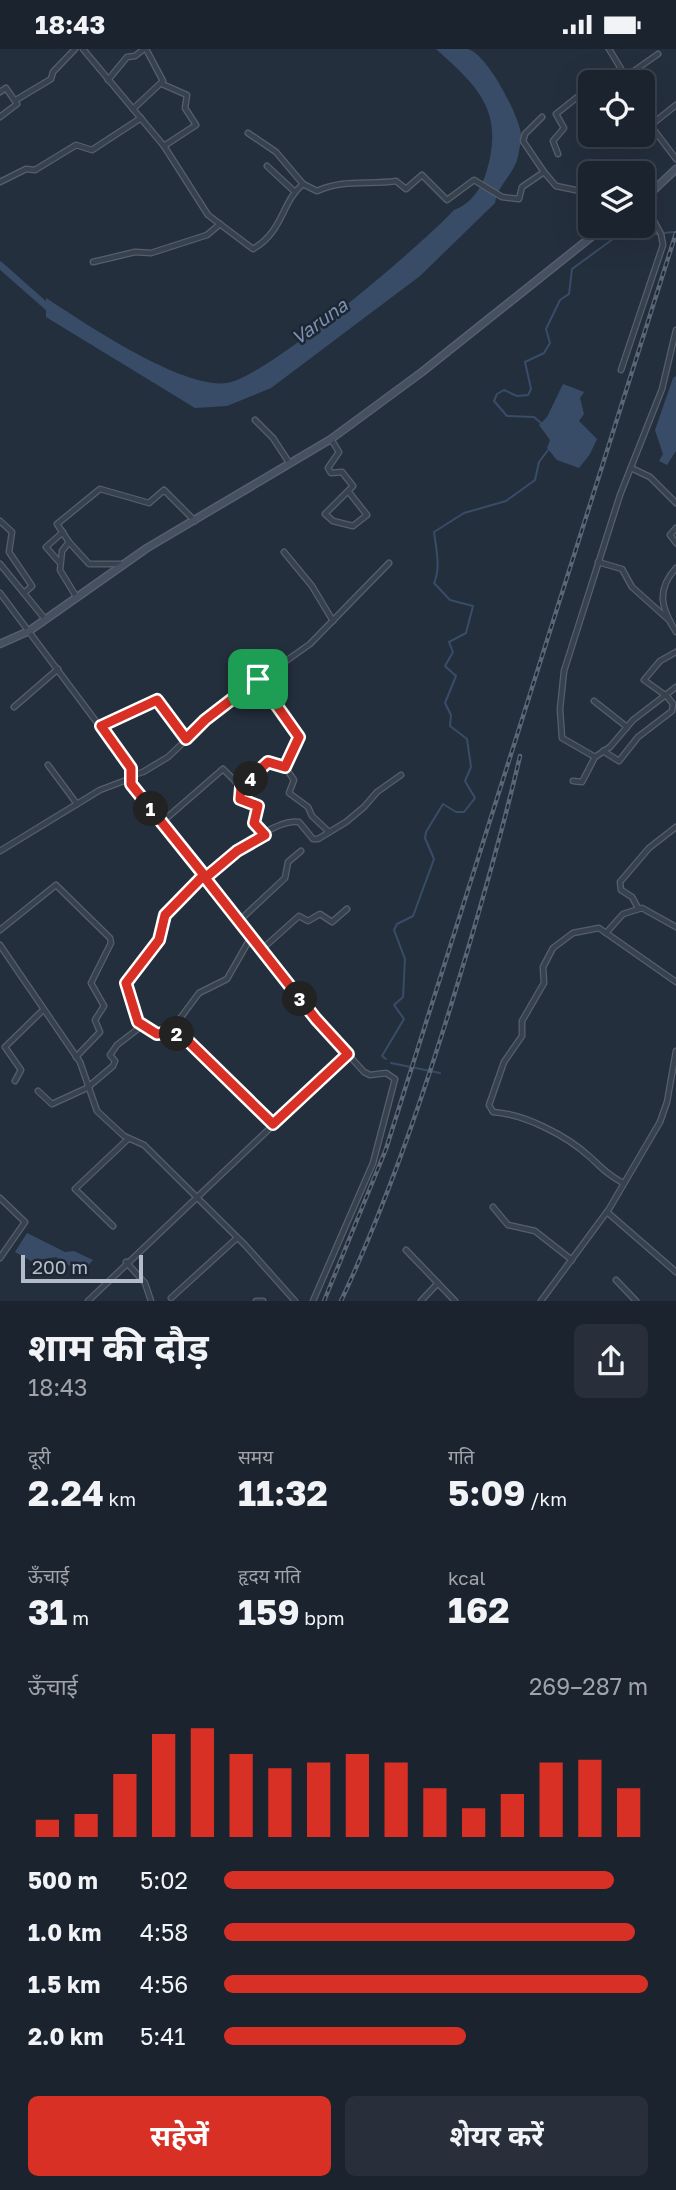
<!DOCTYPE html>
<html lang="hi">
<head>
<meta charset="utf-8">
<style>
	:root { --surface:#1b232e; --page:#282f3a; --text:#f1f3f6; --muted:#a0a4aa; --line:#39404a; --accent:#d93025 }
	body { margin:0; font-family:"Golos Text","Noto Sans Devanagari",sans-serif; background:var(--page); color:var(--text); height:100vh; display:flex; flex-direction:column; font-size:26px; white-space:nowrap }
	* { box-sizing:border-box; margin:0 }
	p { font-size:23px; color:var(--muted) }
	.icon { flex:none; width:38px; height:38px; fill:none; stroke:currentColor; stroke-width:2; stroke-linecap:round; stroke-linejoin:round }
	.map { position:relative; height:1252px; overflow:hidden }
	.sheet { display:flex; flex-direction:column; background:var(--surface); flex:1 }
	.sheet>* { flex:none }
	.buttons { position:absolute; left:578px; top:21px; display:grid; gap:14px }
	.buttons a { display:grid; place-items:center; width:77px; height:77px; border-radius:10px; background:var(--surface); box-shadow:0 7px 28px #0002,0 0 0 2px var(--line); font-size:35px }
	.scale { position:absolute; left:21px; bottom:18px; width:122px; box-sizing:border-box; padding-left:7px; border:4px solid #b4bcc9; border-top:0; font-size:19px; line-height:24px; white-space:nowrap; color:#b4bcc9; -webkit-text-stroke:5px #1d2633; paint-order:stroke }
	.pin { position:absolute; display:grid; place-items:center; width:60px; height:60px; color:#fff; margin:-30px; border-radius:14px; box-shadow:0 4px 10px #0006 }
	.km { position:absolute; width:35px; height:35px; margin:-18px; border-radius:50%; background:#222; color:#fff; font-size:19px; line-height:35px; text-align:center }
	.round { display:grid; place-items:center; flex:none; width:74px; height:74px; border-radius:10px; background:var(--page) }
	.head { display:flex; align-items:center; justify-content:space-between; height:119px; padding:0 28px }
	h1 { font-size:38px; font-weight:700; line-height:52px }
	.figures { display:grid; grid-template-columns:repeat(3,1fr); gap:10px; height:119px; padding:7px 28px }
	.figures div { display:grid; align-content:center }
	.figures b { font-size:35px; font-weight:700 }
	.figures small { font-size:19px; font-weight:400 }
	.figures p { font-size:19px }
	.chart { height:196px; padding:14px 28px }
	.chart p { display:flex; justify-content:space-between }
	.chart svg { width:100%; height:126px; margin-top:7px; stroke:var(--accent); stroke-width:6 }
	.primary-button { display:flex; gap:14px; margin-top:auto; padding:14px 28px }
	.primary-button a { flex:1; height:80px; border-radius:10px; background:var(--accent); color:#fff; font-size:28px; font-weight:700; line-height:80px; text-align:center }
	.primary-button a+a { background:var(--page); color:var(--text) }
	ul { padding:0 28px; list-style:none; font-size:23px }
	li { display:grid; grid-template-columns:112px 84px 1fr; align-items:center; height:52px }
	li i { height:18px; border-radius:9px; background:var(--accent) }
	.status { display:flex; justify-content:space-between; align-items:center; height:49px; padding:0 35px; background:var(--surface); direction:ltr }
	.status svg { height:19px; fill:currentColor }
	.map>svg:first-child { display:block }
	.water { fill:#394c67 }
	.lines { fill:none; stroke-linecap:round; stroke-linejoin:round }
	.stream { stroke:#394c67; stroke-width:2 }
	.river { stroke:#394c67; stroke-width:7 }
	.street-casing { stroke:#565f6c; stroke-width:7 }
	.secondary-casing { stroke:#565f6c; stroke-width:9 }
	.street { stroke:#38414e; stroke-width:4.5 }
	.secondary { stroke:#465061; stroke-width:6 }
	.rail-casing { stroke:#5a6575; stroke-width:4.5 }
	.rail { stroke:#1d2633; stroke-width:2; stroke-dasharray:5; stroke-linecap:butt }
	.route-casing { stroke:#fff; stroke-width:14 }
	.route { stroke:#d93025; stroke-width:9 }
	.labels { text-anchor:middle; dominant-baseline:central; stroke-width:5; stroke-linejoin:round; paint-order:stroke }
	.water-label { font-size:19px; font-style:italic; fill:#7c92b1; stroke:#1d2633 }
</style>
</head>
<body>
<div class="status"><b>18:43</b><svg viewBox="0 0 49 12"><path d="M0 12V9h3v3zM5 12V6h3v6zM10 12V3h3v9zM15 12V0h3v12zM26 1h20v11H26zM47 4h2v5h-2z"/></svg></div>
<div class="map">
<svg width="676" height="1252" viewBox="0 0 676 1252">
	<rect width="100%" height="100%" fill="#242f3e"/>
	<g class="water">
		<path d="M436,0C445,0 460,0 468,0C488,6 519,67 521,85C522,92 519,100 518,107C514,126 498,135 495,154L420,227L271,339L227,357L195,359L46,268V249C85,274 181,340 227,334C266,329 423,195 454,161C471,155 482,139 487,121C504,61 478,38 436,0Z"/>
		<path d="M676,327V402L667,416L659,412L663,405L655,381L673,329Z"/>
		<path d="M563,335L584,343L580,349L584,365L579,372L597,390L590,405L579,419L557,411L547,399L550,391L539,376L547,368Z"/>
		<path d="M27,1184L65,1203L74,1202L93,1211L81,1224L56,1208L31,1212L15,1203Z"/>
	</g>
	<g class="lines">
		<g class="stream">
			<path d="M542,375L534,368L507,367L494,352L497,345L504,341L517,347L528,346L531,340L525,313L544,304L550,294L546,280L560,251L569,245L572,220L613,190L673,183"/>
			<path d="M386,1010L382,1007L404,970L394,956L403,948L405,910L394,881L397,875L413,867L434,810L425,789L426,783L443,755L456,763H464L475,749L465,732L471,718L467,690L450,677L451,666L445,654L456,627L445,617L453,603L449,593L466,584L473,557L450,551L434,534C441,519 436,499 434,483L464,464L506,452L535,431L539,413L548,401"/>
			<path d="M391,1014L440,1024"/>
		</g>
		<path class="river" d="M0,216L52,262"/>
		<g class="street-casing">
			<g id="street">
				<path d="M83,0L164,97L208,166L253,200C284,182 281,153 303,135L317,142C344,130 368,136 396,132L406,140L422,126L447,151L474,131L502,148L519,150L522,138L544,123L556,137L585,143L590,147"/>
				<path d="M609,0L623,23L619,33"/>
				<path d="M623,26L631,24L658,5"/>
				<path d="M108,31L127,8L135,7L144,0"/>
				<path d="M595,33L608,24L619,32"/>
				<path d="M162,35L187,46L185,59L196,76L164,97"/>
				<path d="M0,43L6,39L17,55L0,68"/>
				<path d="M16,51L51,30L53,23L75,0"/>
				<path d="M133,60L163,32L146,0"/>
				<path d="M642,65L676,110"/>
				<path d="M542,68L525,85L523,92L544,123"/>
				<path d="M651,76L676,56"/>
				<path d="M248,84L276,103L303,135"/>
				<path d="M558,105L553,92L564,79L556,65L590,38"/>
				<path d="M267,117L295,143"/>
				<path d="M0,133L26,120L35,121L76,96L92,101L141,69"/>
				<path d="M93,213L135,203L151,204L207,186L220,175"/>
				<path d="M621,321L663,196L661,185L643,152"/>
				<path d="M255,371L273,389L290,415"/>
				<path d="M331,390L339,403L328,419L331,424L342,423L353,437L325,465L333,472L353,477L367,466L348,442"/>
				<path d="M631,419L650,428L676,454"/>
				<path d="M0,472L12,483L9,503L32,537L24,544"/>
				<path d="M676,479L670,486L676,494"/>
				<path d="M69,493L89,515H124"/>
				<path d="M284,503L312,537L333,572"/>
				<path d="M598,513L622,520L632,538L670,572"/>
				<path d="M60,514L46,498L63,483"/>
				<path d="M0,515L45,570"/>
				<path d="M676,519C656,541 661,559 676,583"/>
				<path d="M0,544L131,719V735L316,970L364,1023L370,1026L386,1024L395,1030L373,1114L313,1252"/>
				<path d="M77,549L60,521L62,502L69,493L57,475L100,440L149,454L164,441L195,472"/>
				<path d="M665,646L644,631L660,612L676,603"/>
				<path d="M594,652L627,678"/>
				<path d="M14,658L58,620"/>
				<path d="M101,677L157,651L186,690"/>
				<path d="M603,702L619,712L638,688L672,662L673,655L666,646"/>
				<path d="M595,708L610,698L633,671L676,638"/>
				<path d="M48,716L77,755"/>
				<path d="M285,718L294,731L289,744L308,758L312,767L329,783"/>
				<path d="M133,726L143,723L168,708L222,657L310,595L389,514"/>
				<path d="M573,732L582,733L595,708L562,689L560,660L564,622L620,446L662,340L676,281"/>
				<path d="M241,738L240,750L258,756L254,774L265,786"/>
				<path d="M162,773L223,720L241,738L268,713L283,719L291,710L292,699L299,686L258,630"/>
				<path d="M0,802L100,741L129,730"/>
				<path d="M206,829C225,812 273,769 299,773L313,790H318L346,773L364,758L377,743L401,726"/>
				<path d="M638,859L632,848L621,841L620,833L649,799L676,778"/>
				<path d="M239,872L285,829L288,813L301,802"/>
				<path d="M0,881L56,836L110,889L111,894L91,934L104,957L95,971L100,983L76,1008"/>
				<path d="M606,884L623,865L642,859L676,878"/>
				<path d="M0,896L80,1013L97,1062L124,1087L144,1096L245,1196L295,1252"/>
				<path d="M261,901L299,867L308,872L320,865L332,873L347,860"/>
				<path d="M140,977L126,934L159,891L165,866L204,826"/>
				<path d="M170,983L199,944L227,930L251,888"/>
				<path d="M15,1032L21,1021L5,998L43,961"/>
				<path d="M38,1042L52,1055L87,1039L113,1017L115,1012L110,1006L117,996L143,976L157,985L173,983L184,988L273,1075"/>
				<path d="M623,1134C608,1126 602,1119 590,1108C566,1086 524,1065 493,1063L489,1056L504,1013L522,987V972L544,934L543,918L553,899L573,884L599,879L676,933"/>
				<path d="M0,1149L25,1173L0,1209"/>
				<path d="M493,1158L508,1176L535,1182L572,1211"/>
				<path d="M607,1163L676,1223"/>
				<path d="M113,1177L75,1140L128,1090"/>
				<path d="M406,1201L455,1252"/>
				<path d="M126,1213L145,1234L151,1252"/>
				<path d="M616,1231L636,1252"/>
				<path d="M171,1249L237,1189"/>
				<path d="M88,1252L348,1005"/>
				<path d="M256,1252H263"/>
				<path d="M421,1252L438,1234"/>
				<path d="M541,1252L609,1160L660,1073L667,1053L676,1002"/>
			</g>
		</g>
		<g class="secondary-casing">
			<g id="secondary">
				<path d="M642,152L676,120"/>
				<path d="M0,595L29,582L147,499L331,390L422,323L605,177"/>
			</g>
		</g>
		<use href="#street" class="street"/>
		<use href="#secondary" class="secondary"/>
		<g class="rail-casing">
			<g id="rail">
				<path d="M324,1252L386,1100L676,184"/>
				<path d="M341,1252C385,1158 418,1062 449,963C475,878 500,794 520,707"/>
			</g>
		</g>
		<use href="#rail" class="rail"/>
	</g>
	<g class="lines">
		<g class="route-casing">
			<path id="route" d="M258,630L299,688L285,718L268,713L241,738L240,750L258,757L254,774L265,786L237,802L205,829L316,970L348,1005L273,1075L184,988L173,983L157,985L138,973L126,934L159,891L165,866L204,826L131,735V719L101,677L157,651L186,690L205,671Z"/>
		</g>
		<use href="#route" class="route"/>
	</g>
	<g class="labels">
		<g class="water-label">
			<text transform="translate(319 272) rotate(-36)">Varuna</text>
		</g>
	</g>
</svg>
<div class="buttons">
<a><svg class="icon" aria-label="locate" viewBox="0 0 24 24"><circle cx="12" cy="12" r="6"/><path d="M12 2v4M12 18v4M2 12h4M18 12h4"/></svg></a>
<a><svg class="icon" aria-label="layers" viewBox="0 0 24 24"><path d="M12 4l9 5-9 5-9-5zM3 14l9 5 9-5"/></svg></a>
</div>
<div class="scale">200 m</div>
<div class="pin" style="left:258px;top:630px;background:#1e9e55"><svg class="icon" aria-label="arrive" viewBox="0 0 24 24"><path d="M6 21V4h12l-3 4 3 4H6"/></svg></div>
<b class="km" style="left:151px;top:760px">1</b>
<b class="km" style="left:177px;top:985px">2</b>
<b class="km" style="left:300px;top:950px">3</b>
<b class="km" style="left:251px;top:730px">4</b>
</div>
<section class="sheet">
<div class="head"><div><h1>शाम की दौड़</h1><p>18:43</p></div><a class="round"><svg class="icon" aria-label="share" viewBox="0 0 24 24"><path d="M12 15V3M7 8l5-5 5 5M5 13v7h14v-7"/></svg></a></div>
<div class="figures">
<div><p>दूरी</p><b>2.24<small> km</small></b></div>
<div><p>समय</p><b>11:32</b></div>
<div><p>गति</p><b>5:09<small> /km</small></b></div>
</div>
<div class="figures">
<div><p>ऊँचाई</p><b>31<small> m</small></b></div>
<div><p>हृदय गति</p><b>159<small> bpm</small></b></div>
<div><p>kcal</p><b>162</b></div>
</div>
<div class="chart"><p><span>ऊँचाई</span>269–287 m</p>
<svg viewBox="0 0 160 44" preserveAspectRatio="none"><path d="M5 44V38M15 44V36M25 44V22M35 44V8M45 44V6M55 44V15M65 44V20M75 44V18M85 44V15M95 44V18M105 44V27M115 44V34M125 44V29M135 44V18M145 44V17M155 44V27"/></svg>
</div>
<ul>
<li><b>500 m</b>5:02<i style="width:92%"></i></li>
<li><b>1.0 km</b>4:58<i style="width:97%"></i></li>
<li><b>1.5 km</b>4:56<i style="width:100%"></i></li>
<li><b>2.0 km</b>5:41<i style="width:57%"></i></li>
</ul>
<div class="primary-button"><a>सहेजें</a><a>शेयर करें</a></div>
</section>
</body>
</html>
